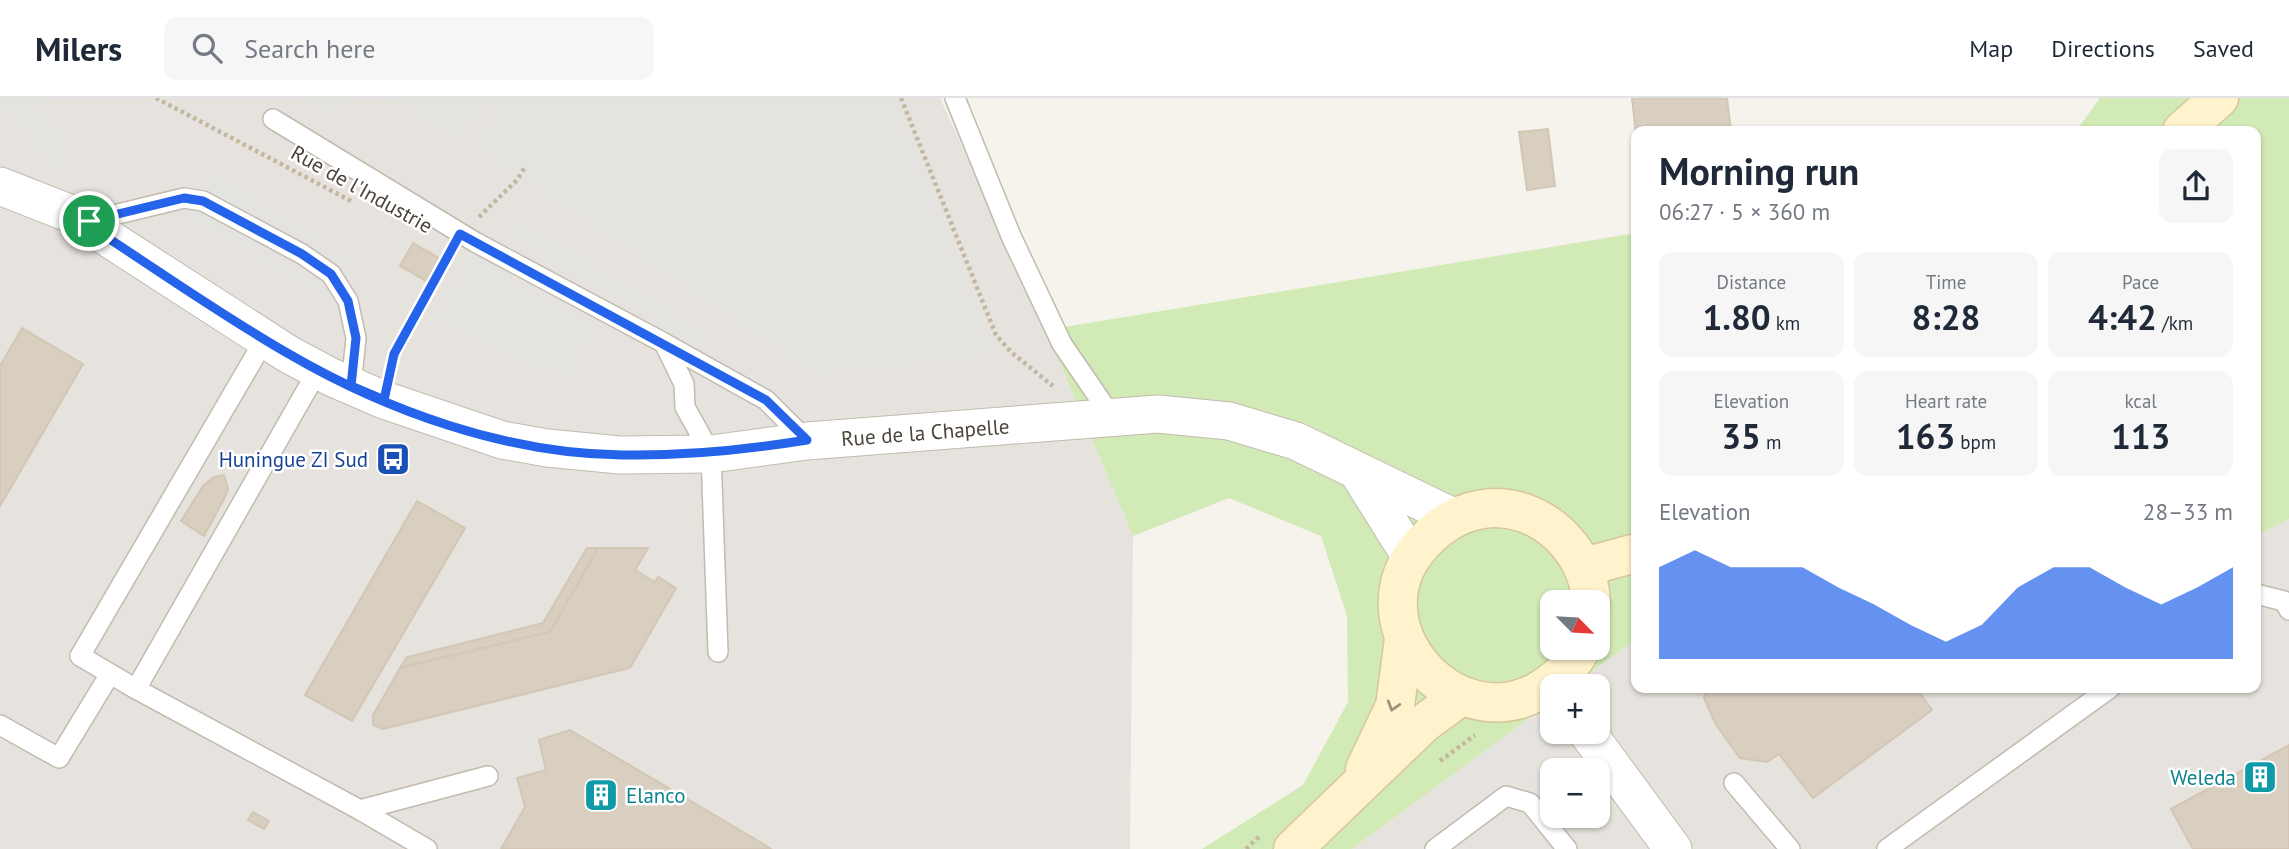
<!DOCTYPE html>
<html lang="en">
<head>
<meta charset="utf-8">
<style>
	:root { --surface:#fff; --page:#f6f6f7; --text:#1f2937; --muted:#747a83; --line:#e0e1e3; --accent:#2563eb }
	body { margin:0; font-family:"PT Sans",sans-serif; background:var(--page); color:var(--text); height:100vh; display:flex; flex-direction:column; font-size:26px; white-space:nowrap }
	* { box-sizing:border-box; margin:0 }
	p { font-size:23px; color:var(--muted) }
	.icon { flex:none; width:38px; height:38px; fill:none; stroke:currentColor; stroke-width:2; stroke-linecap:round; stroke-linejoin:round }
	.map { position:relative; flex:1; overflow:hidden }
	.sheet { position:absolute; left:1631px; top:28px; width:630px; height:567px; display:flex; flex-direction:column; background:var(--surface); border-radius:14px; box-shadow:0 2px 5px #0004 }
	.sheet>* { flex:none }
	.needle { width:46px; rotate:114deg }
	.tools { position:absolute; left:1540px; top:492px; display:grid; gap:14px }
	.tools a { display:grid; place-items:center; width:70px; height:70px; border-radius:14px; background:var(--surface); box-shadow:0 2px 5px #0004; font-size:35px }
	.pin { position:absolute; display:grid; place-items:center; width:60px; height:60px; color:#fff; margin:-30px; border:4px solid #fff; border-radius:50%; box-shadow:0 2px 7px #0007 }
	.round { display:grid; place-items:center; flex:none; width:74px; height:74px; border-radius:14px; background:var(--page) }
	.head { display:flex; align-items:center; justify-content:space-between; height:119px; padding:0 28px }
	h1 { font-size:38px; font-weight:600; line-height:52px }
	.metrics { display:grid; grid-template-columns:repeat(3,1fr); gap:10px; height:119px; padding:7px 28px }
	.metrics div { display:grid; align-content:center; border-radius:14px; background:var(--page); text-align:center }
	.metrics b { font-size:35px; font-weight:600 }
	.metrics small { font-size:19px; font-weight:400 }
	.metrics p { font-size:19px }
	.chart { height:196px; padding:14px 28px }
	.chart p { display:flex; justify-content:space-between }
	.chart svg { width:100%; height:126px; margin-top:7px; fill:var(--accent); opacity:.7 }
	header { display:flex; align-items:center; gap:42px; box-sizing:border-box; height:98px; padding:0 35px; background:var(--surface); border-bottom:2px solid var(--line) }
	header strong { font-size:33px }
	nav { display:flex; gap:38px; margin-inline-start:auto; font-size:24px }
	.search { width:490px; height:63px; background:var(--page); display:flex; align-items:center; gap:18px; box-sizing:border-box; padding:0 24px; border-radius:14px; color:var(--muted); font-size:26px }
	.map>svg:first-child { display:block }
	.industrial { fill:#e6e2dd; fill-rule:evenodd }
	.green { fill:#d2eab5; fill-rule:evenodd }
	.parking { fill:#e5e3e0 }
	.building { fill:#d8cfc1; stroke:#d3c7b4; stroke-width:2 }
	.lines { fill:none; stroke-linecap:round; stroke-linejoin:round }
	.service-casing { stroke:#c2bbae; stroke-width:22 }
	.minor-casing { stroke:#c2bbae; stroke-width:39 }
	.secondary-casing { stroke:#d6c79b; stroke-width:41 }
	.path { stroke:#c4b79f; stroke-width:4.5; stroke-dasharray:3.5 3.5; stroke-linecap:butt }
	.service { stroke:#fff; stroke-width:19 }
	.minor { stroke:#fff; stroke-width:37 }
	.secondary { stroke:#fff3cd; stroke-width:38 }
	.oneway { stroke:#9c937c }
	.route-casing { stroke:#fff; stroke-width:14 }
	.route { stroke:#2563eb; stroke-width:9 }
	.labels { text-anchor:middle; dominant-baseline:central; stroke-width:5; stroke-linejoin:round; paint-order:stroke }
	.street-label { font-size:21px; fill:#4b4439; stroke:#fff }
	.transit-label { font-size:21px; fill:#164399; stroke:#fff; text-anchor:end }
	.culture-label { font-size:21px; fill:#0d838f; stroke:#fff; text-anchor:end }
</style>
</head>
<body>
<header>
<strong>Milers</strong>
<div class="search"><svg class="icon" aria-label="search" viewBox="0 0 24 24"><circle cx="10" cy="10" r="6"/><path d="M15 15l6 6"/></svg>Search here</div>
<nav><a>Map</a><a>Directions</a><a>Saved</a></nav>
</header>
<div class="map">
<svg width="2289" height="751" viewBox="0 0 2289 751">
	<rect width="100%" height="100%" fill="#f6f3ec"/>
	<g class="industrial">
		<path d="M0,0H940L1046,232L1133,438L1130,751H0Z"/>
		<path d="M2289,421V751H1352L1552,603V634H1598V588H1573L1636,541V590H2256V438ZM1552,672H1598V718H1552Z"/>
	</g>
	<g class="green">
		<path d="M2100,0H2289V421L2256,438V33H2076Z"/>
		<path d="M1636,135V541L1352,751H1202L1303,687L1348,604L1347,518L1321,438L1229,400L1133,438L1046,232ZM1552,504H1598V550H1552Z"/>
	</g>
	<g class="parking">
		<path d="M0,0H37L80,55L52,77L0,11Z"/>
		<path d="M298,0H348L335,22Z"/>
		<path d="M387,0H491L462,47Z"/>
		<path d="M502,0H894L1000,258L816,280L471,51Z"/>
		<path d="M205,65L360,163L330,210L175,112Z"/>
		<path d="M512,113L714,235L700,257L498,135Z"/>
		<path d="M475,144L605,216L573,279L527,273L429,223Z"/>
	</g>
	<g class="building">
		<path d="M1632,0H1727L1731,33H1636V37Z"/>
		<path d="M1548,31L1555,88L1527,92L1519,34Z"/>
		<path d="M413,145L439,160L426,183L400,168Z"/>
		<path d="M22,230L83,266L0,408V268Z"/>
		<path d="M224,377L228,391L225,399L204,438L181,423L203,388L214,379Z"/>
		<path d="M417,403L465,430L352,623L305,597Z"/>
		<path d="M587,450H598L550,534L400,570L407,559L543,525Z"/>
		<path d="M598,450H648L635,472L655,484L658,479L676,490L630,570L383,631L373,627V617L400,570L550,534Z"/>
		<path d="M1706,590H1916L1932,612L1813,700L1779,656L1767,664L1740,660L1715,625L1704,600Z"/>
		<path d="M570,632L755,741L771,751H501L525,709L517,680L546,672L539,642Z"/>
		<path d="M2289,647V751H2193L2171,711Z"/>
		<path d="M253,714L269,723L264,731L248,722Z"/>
	</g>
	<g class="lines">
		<g class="service-casing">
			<g id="service">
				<path d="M955,0L1011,138L1062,246L1112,319"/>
				<path d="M273,21L475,144L664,245"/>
				<path d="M89,123L184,100L203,103L302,156L331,176L348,203L356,240L351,288"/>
				<path d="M318,272L136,591L360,712L488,678"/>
				<path d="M2256,496L2284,503L2289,512"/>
				<path d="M718,554L711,356L685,309L684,286L664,245L766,302L807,343"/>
				<path d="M136,591L80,558L265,241"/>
				<path d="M0,627L59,660L110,576"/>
				<path d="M1734,685L1790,751"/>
				<path d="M360,712L427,751"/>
				<path d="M1435,751L1506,698L1530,705L1567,751"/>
				<path d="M1887,751L2110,590"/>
			</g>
		</g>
		<g class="minor-casing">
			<g id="minor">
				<path id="s1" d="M0,88L89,123L105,138L288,256L331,279L384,302L502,342L547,350L620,357L711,356L807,343L1158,316L1229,323L1296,343L1455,420"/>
				<path d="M1359,376L1411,459"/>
				<path d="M1587,634L1673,751"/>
			</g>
		</g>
		<g class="secondary-casing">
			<g id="secondary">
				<path d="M2182,33L2219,0"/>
				<path d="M1584,469L1636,455"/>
				<path d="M1581,550C1572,569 1556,583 1537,594C1452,639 1356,528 1417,452C1434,431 1456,415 1483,411C1538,403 1589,450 1591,504"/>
				<path d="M1365,671L1395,608L1404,541"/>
				<path d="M1293,751L1423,626L1461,598"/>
			</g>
		</g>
		<g class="path">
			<path d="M156,0L353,104"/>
			<path d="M901,0L996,237L1011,254L1053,288"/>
			<path d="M479,119L517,82L525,69"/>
			<path d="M391,269L394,256L447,158"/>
			<path d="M1440,663L1475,637"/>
			<path d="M1246,751L1261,737"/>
		</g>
		<use href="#service" class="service"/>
		<use href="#minor" class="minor"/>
		<use href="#secondary" class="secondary"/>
	</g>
	<defs><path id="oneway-chevron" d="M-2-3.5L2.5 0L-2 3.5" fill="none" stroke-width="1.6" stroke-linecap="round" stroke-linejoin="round" transform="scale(1.75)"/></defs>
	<use class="oneway" href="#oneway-chevron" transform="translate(1393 608) rotate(107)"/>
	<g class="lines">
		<g class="route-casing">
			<path id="route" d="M89,123L105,138C166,178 226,220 289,256C387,313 507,356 622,357C684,358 745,352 807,342L766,302L460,136L394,256L384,302L351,288L356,240L348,203L331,176L302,156L203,103L184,100L89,123"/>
		</g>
		<use href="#route" class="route"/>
	</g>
	<defs>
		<g id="bus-square" transform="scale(1.75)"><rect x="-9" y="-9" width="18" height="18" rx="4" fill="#1a4fb4" stroke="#fff"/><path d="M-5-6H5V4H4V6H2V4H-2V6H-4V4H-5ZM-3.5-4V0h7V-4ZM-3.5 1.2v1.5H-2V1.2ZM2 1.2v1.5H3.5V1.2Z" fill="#fff"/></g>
		<g id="building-square" transform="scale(1.75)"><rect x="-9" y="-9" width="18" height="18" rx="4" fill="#0f9aa8" stroke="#fff"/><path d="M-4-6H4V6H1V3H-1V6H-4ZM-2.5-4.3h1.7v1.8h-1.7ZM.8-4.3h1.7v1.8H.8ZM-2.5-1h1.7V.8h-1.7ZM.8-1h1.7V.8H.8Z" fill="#fff"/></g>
	</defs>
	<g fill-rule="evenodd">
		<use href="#bus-square" x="393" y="361"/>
		<use href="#building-square" x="2260" y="679"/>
		<use href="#building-square" x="601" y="697"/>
	</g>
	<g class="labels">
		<g class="street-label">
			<text transform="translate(362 91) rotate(29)">Rue de l'Industrie</text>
			<text stroke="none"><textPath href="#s1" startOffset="992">Rue de la Chapelle</textPath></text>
		</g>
		<g class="transit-label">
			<text x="368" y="361">Huningue ZI Sud</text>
		</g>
		<g class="culture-label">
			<text x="2236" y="679">Weleda</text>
			<text x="626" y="697" text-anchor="start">Elanco</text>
		</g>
	</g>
</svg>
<div class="tools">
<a><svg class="needle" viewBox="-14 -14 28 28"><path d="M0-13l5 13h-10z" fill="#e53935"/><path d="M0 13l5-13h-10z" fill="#747a83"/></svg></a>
<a>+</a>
<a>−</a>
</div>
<div class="pin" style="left:89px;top:123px;background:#1e9e55"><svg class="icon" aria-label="arrive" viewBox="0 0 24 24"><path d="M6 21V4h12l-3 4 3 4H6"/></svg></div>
<section class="sheet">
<div class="head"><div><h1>Morning run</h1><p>06:27 · 5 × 360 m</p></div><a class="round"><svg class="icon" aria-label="share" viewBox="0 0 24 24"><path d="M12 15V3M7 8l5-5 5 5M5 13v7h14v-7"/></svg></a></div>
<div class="metrics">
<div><p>Distance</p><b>1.80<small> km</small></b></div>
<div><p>Time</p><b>8:28</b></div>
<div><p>Pace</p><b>4:42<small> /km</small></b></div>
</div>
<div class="metrics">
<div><p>Elevation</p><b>35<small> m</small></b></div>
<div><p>Heart rate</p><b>163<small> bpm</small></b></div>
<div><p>kcal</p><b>113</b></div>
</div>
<div class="chart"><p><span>Elevation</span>28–33 m</p>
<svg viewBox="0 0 160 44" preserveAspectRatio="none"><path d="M0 44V12L10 6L20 12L30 12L40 12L50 19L60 25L70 32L80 38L90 32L100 19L110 12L120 12L130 19L140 25L150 19L160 12V44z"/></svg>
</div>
</section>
</div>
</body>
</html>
